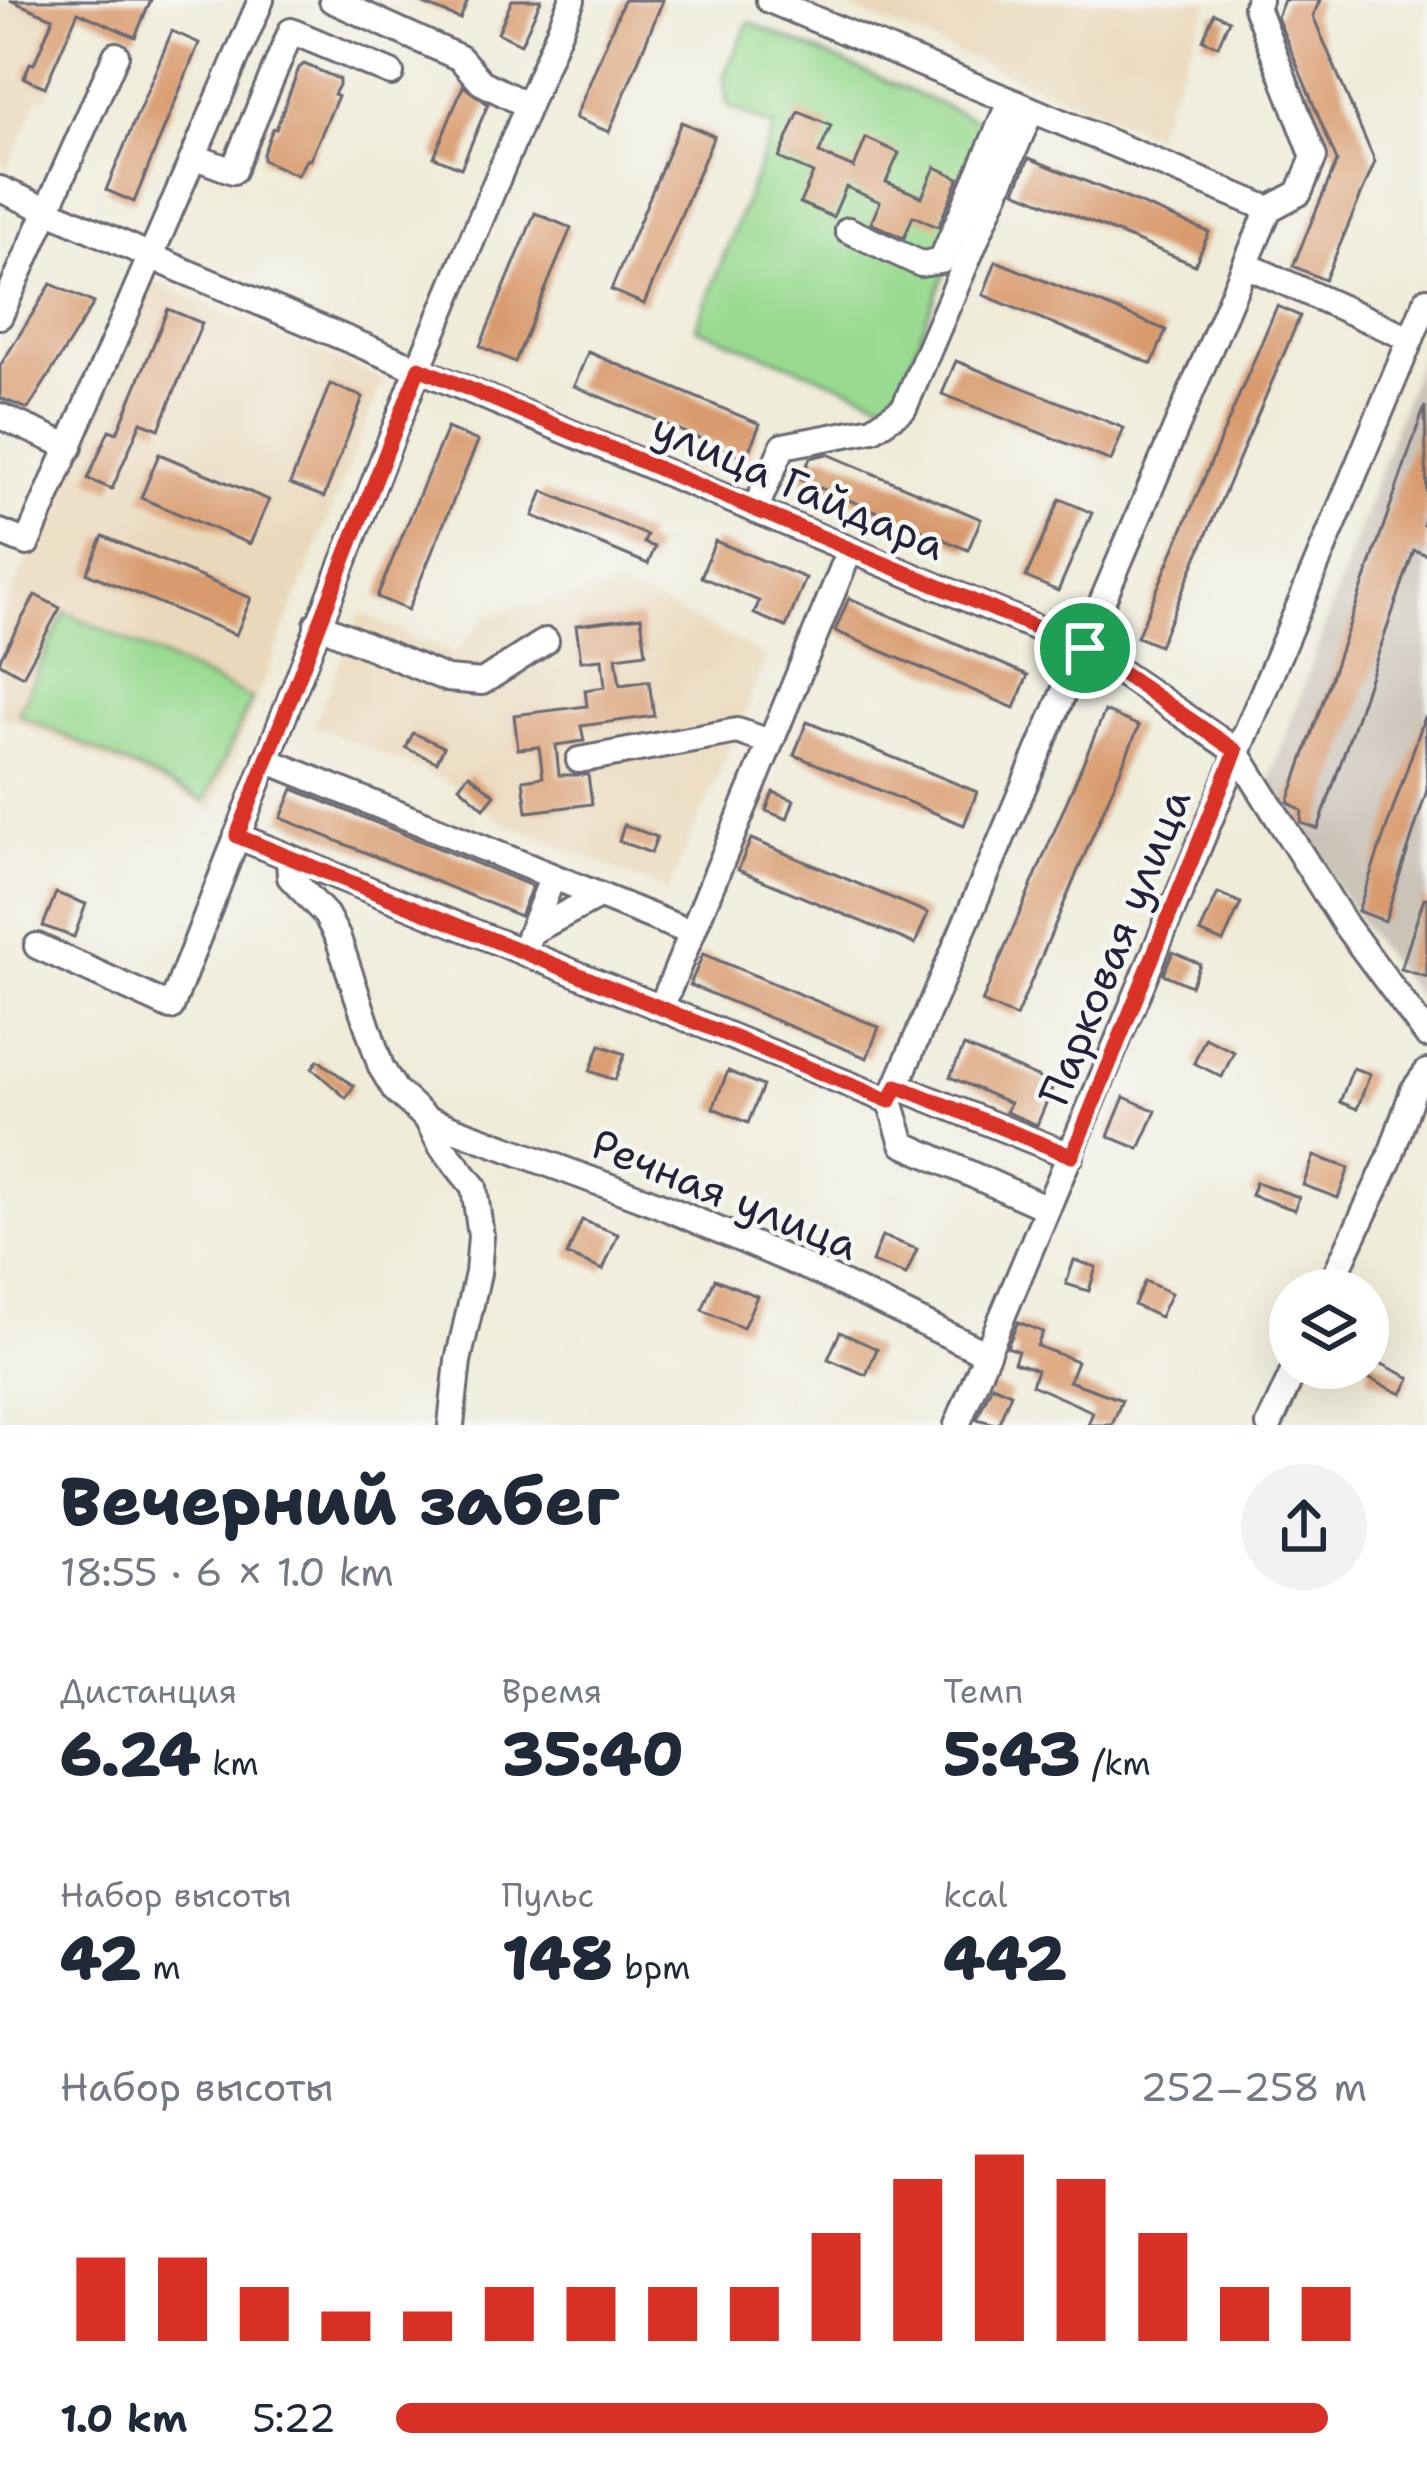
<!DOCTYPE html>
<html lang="ru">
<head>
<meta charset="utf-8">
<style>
	:root { --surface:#fff; --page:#f2f2f3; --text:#1f2937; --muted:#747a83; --accent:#d93025 }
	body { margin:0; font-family:"Shantell Sans",sans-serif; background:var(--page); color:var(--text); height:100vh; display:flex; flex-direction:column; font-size:45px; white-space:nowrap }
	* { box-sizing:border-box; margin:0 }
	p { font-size:39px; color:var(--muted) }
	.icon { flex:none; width:66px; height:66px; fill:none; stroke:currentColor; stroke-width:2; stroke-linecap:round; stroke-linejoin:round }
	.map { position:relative; height:1425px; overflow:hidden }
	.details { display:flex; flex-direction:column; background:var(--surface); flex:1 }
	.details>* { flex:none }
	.buttons { position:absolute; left:1269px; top:1269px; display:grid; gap:24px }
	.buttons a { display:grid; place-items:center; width:120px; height:120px; border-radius:50%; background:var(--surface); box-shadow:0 12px 48px #0002; font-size:60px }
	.pin { position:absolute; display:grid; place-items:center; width:102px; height:102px; color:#fff; margin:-51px; border:6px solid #fff; border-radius:50%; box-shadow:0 3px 12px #0007 }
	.round { display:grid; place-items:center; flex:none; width:126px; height:126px; border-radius:63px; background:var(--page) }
	.headline { display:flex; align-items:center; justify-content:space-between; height:204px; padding:0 60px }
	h1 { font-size:66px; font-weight:800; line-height:90px }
	.figures { display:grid; grid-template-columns:repeat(3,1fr); gap:18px; height:204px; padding:12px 60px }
	.figures div { display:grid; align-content:center }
	.figures b { font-size:60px; font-weight:800 }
	.figures small { font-size:33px; font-weight:400 }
	.figures p { font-size:33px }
	.chart { height:336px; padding:24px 60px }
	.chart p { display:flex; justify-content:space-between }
	.chart svg { width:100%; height:216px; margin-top:12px; stroke:var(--accent); stroke-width:6 }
	ul { padding:0 60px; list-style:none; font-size:39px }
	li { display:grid; grid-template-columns:192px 144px 1fr; align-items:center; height:90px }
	li i { height:30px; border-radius:15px; background:var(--accent) }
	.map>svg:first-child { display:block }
	.built { fill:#ead8ba }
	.industrial { fill:#cac3b8 }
	.green { fill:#99da90; stroke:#5e7e66; stroke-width:3 }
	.building { fill:#d99b6e }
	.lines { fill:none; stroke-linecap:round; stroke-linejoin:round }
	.minor-casing { stroke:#6a6972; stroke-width:30 }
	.minor { stroke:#fff; stroke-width:24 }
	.route-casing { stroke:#fff; stroke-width:24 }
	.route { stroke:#d93025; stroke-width:15 }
	.labels { text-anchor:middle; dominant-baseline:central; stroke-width:9; stroke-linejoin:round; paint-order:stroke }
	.street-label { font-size:42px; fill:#22223b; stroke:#f6f6f2 }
</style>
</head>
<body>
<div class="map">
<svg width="1427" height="1425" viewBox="0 0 1427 1425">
	<rect width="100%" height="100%" fill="#f6f6f2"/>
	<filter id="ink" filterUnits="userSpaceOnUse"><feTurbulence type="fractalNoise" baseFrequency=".00833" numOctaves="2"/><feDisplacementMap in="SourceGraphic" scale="24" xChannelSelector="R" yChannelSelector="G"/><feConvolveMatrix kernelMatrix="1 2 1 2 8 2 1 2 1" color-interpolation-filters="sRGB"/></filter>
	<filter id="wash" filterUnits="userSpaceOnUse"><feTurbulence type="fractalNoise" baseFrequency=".004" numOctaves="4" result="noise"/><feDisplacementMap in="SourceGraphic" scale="48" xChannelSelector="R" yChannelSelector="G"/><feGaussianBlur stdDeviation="2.7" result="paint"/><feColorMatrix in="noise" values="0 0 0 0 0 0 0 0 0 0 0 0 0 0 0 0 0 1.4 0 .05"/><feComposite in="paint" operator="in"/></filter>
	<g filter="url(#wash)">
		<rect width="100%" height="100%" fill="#efecd9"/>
		<g class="built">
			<path d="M0,0H84L47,98H40L8,168L0,165Z"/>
			<path d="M831,0H1210L1153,135Z"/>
			<path d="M152,281L383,380L213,810L0,715V620Z"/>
			<path d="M613,589L645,596L768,657L668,892L506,824L446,781L313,726L361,613L455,654L488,614Z"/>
		</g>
		<path class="industrial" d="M1427,338V1008L1377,946L1268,786Z"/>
		<g class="green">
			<path d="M749,22L1001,130L893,405L696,328L774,128L727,106L724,75Z"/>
			<path d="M65,612L252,699L205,801L18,714Z"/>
		</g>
		<g id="blocks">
			<g class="building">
				<path d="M10,0H151L135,37L78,12L45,87L24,78L30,63L34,64L53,18Z"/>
				<path d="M414,0H468L460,19Z"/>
				<path d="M512,0H541L521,44L498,33Z"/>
				<path d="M624,0H663L609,132L575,118Z"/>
				<path d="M1284,0H1320L1313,16L1375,162L1325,280L1293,266L1337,161L1277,17Z"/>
				<path d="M1214,13L1229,20L1218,46L1203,40Z"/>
				<path d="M172,31L199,43L134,202L106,190Z"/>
				<path d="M304,64L339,79V85L334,94L338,96L310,160L307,159L297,175L263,160V154L273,128L276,129L299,68Z"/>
				<path d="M463,86L488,104L461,168L434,157Z"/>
				<path d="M799,112L831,126L819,153L854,168L866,138L899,153L886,182L922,197L935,167L959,178L938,227L913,216L904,238L871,223L880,202L846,187L833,217L800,203L813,173L779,158Z"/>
				<path d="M681,122L714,136L644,304L611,290Z"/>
				<path d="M1029,158L1209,232L1195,265L1015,191Z"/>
				<path d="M535,213L571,228L515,362L480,346Z"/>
				<path d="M996,261L1166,330L1152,364L983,295Z"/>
				<path d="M51,284L94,303L28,409L0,398V366Z"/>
				<path d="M1277,306L1300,316L1159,646L1137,637Z"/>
				<path d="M168,309L202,323L159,429L141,422L112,489L88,479L109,430L117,433Z"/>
				<path d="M588,352L760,424L746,458L574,386Z"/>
				<path d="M956,361L1124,428L1111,461L942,394Z"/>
				<path d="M330,384L363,397L324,497L290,484Z"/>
				<path d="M1425,406L1427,512L1423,525L1427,526V555L1414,550L1318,829L1301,823L1302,811L1288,802Z"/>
				<path d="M447,428L478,441L408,610L377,597Z"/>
				<path d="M159,454L269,500L250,544L141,498Z"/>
				<path d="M827,454L981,519L968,550L801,480L810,458Z"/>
				<path d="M543,491L647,535L644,543L655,547L648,564L533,516Z"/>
				<path d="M1060,499L1092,513L1058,591L1026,577Z"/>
				<path d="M103,536L251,598L236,635L87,573Z"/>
				<path d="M715,541L806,578L786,627L754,614L759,601L701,577Z"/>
				<path d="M35,595L60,608L23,676L0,663V659Z"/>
				<path d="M849,598L1028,675L1014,708L835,631Z"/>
				<path d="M641,617L646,653L616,657L620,685L649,681L654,716L581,726L584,741L556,745L559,775H588L592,804L527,812L523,780L543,777L539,747L518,749L514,715L587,706L585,690L605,687L602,659L581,661L576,625Z"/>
				<path d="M1105,711L1139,726L1016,1017L982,1002Z"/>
				<path d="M1425,716L1427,790L1385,921L1358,911Z"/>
				<path d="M807,722L977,792L964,825L794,755Z"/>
				<path d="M413,733L444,747L437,762L406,748Z"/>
				<path d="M469,774L495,795L484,808L459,786Z"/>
				<path d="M293,789L532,886L520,916L281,818Z"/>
				<path d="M773,792L794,800L787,819L766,811Z"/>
				<path d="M624,825L657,837L651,853L619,841Z"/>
				<path d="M751,839L928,913L915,944L738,870Z"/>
				<path d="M56,893L86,904L74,937L43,926Z"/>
				<path d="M1218,893L1241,903L1223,942L1200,932Z"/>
				<path d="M1424,898H1427V977L1401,969Z"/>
				<path d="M1173,952L1200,964L1191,986L1163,974Z"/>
				<path d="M703,954L879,1027L867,1058L690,985Z"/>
				<path d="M1205,1038L1234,1052L1222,1077L1194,1063Z"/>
				<path d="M600,1045L625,1054L615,1080L590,1071Z"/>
				<path d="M964,1046L1054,1084L1037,1125L1006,1112L1010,1103L950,1077Z"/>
				<path d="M318,1060L354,1086L346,1098L312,1068Z"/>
				<path d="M1353,1068L1370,1074L1357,1109L1340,1102Z"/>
				<path d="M728,1071L763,1086L748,1123L713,1108Z"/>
				<path d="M1124,1097L1156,1111L1139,1149L1108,1136Z"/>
				<path d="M1314,1156L1349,1168L1338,1198L1303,1185Z"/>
				<path d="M1256,1182L1299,1197L1295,1210L1251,1195Z"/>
				<path d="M582,1220L618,1234L603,1270L567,1255Z"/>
				<path d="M882,1236L917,1249L906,1275L872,1262Z"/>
				<path d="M1074,1260L1096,1267L1089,1291L1066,1284Z"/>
				<path d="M715,1279L757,1296L743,1328L702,1310Z"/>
				<path d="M1145,1281L1171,1293L1160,1317L1134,1305Z"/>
				<path d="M1018,1322L1043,1332L1037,1346L1077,1361L1069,1381L1122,1400L1112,1425H1088L1093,1412L1032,1385L1037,1370L1014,1362L1018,1351L1007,1347Z"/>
				<path d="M840,1332L877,1349L866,1375L828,1359Z"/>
				<path d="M1368,1357L1410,1378L1402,1394L1368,1378Z"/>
				<path d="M992,1385L1011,1393L998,1425L977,1419Z"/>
			</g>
		</g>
	</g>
	<g filter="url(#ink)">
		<use href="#blocks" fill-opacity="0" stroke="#6a6972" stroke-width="3"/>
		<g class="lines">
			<g class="minor-casing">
				<g id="minor">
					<path d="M332,0L460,58L481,82L527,105"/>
					<path d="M769,0L1269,209"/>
					<path d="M195,157L233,171L291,31L391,73"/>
					<path d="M0,189L184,271L1085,648L1236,751L1346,926L1427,1035"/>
					<path d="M848,230L921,264L941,261L1010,102"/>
					<path d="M1246,265L1411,339"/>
					<path d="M0,316L116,55"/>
					<path d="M0,416L70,447"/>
					<path d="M755,510L783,446L873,429L904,408L1031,111"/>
					<path d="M0,532L27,543L261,0"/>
					<path d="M317,624L447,679L482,682L546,641"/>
					<path d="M266,760L692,933"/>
					<path d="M579,760L737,731L770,742"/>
					<path d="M237,836L890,1101"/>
					<path d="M289,857L290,877L326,915L338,938L381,1067L395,1090L427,1119L441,1146L474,1187L481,1236L478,1273L458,1361L451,1425"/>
					<path d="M531,932L597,897"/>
					<path d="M37,946L171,1007L419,367L572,0"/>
					<path d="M523,952L552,879"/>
					<path d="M661,1008L850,550"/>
					<path d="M897,1086L1071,1156"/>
					<path d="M427,1119L657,1204L818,1272L987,1354"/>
					<path d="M1047,1208L903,1144L890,1101L1269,209L1299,193L1314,157L1256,7L1259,0"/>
					<path d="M1328,1290L1389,1160L1413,1091L1427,1072"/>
					<path d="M957,1425L1427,300"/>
					<path d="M1269,1425L1295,1368"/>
				</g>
			</g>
			<use href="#minor" class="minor"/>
		</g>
	</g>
	<g class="lines" filter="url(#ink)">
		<g class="route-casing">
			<path id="route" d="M419,368L1085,648L1236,751L1072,1156L897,1086L890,1101L237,836Z"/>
		</g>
		<use href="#route" class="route"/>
	</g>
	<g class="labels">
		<g class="street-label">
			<text transform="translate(799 486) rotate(23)">улица Гайдара</text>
			<text transform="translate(1114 947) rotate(-68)">Парковая улица</text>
			<text transform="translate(725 1194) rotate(22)">Речная улица</text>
		</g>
	</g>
</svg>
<div class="buttons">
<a><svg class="icon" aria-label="layers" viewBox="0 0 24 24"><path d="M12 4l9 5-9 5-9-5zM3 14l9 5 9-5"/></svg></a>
</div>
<div class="pin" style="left:1085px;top:648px;background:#1e9e55"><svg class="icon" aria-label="arrive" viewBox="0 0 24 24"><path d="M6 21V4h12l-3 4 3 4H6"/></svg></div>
</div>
<section class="details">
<div class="headline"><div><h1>Вечерний забег</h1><p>18:55 · 6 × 1.0 km</p></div><a class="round"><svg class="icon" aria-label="share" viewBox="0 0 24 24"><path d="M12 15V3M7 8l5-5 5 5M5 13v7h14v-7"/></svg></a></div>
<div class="figures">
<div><p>Дистанция</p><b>6.24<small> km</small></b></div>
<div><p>Время</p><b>35:40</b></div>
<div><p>Темп</p><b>5:43<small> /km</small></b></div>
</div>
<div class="figures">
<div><p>Набор высоты</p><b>42<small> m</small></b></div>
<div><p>Пульс</p><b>148<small> bpm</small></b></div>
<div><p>kcal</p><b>442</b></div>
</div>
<div class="chart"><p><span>Набор высоты</span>252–258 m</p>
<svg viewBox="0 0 160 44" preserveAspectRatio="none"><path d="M5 44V27M15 44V27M25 44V33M35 44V38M45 44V38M55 44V33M65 44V33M75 44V33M85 44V33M95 44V22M105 44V11M115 44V6M125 44V11M135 44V22M145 44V33M155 44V33"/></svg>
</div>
<ul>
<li><b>1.0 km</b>5:22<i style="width:96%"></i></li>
</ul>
</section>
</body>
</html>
